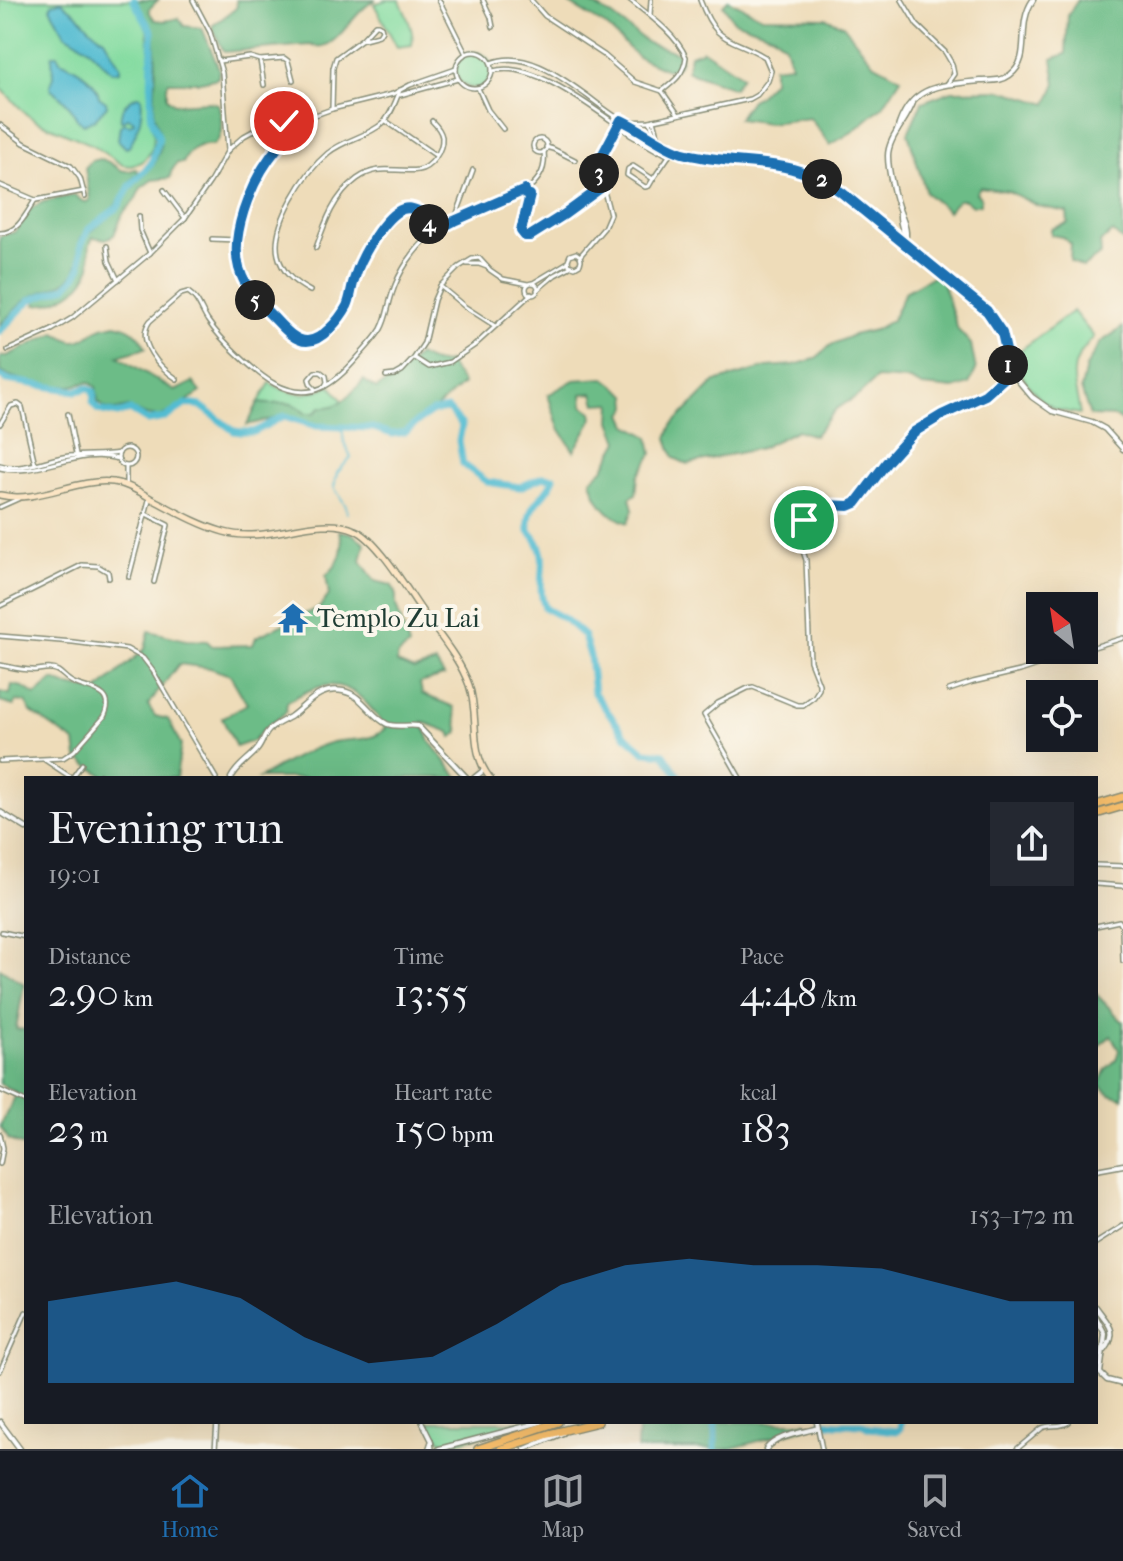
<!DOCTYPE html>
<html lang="en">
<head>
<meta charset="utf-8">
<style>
	:root { --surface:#171b24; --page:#242831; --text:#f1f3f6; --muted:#9ea1a6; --line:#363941; --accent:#1f6fb2 }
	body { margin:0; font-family:"IM FELL French Canon",serif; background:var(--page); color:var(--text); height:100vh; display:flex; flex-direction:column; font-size:30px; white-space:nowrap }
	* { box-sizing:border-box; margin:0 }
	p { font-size:26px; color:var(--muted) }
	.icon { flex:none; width:44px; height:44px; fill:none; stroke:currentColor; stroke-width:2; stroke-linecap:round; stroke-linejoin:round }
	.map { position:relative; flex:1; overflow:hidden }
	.details { position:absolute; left:24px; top:776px; width:1074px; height:648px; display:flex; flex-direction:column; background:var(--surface); border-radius:0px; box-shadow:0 8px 32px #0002 }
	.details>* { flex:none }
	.needle { width:52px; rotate:330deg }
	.controls { position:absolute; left:1026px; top:592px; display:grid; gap:16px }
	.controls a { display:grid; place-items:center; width:72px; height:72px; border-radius:0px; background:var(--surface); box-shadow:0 8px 32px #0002; font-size:40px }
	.pin { position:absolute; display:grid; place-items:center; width:68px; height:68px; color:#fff; margin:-34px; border:4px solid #fff; border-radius:50%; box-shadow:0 2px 8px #0007 }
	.km { position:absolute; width:40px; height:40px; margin:-20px; border-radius:50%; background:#222; color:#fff; font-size:22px; line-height:40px; text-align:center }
	.round { display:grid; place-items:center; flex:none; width:84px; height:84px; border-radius:0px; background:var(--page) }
	.overview { display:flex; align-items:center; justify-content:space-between; height:136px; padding:0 24px }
	h1 { font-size:44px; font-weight:600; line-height:60px }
	.stats { display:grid; grid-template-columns:repeat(3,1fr); gap:12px; height:136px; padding:8px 24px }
	.stats div { display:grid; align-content:center }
	.stats b { font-size:40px; font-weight:600 }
	.stats small { font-size:22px; font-weight:400 }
	.stats p { font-size:22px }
	.chart { height:224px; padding:16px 24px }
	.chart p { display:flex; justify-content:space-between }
	.chart svg { width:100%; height:144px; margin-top:8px; fill:var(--accent); opacity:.7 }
	.menu { display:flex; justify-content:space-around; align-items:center; height:112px; border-top:2px solid var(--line); background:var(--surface); font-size:22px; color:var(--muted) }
	.menu a { display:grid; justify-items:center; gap:4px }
	.menu .current { color:var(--accent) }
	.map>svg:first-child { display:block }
	.green { fill:#85dca1; stroke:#528c6a; stroke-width:2 }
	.forest { fill:#6cbc87; stroke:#467c5e; stroke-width:2 }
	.water { fill:#53bcd1; stroke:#397c82; stroke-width:2 }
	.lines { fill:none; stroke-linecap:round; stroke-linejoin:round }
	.stream { stroke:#53bcd1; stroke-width:2 }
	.river { stroke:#53bcd1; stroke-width:7 }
	.minor-casing { stroke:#868c76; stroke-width:6 }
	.tertiary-casing { stroke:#868c76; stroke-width:7 }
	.secondary-casing { stroke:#868c76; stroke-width:8 }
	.motorway-casing { stroke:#868c76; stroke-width:10 }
	.minor { stroke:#fff; stroke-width:3 }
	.tertiary { stroke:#fff; stroke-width:4 }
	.secondary { stroke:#fce5c4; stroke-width:5 }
	.motorway { stroke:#f8bf6c; stroke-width:7 }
	.route-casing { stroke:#fff; stroke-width:16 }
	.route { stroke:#1f6fb2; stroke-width:10 }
	.labels { text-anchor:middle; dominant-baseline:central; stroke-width:8; stroke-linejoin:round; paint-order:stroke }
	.poi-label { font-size:26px; fill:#1f3d34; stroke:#fbf7ec; text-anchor:start }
</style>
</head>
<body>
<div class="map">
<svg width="1123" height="1449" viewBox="0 0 1123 1449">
	<rect width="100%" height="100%" fill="#fbf7ec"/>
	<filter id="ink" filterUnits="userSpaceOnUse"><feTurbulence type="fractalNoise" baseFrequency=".0125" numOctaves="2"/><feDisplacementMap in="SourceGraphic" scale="16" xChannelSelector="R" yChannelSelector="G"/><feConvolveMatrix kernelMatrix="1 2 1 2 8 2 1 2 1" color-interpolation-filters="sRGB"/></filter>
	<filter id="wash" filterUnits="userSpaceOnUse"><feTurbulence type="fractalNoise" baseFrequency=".006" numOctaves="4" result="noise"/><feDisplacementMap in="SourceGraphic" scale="32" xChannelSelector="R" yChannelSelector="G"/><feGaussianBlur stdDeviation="1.8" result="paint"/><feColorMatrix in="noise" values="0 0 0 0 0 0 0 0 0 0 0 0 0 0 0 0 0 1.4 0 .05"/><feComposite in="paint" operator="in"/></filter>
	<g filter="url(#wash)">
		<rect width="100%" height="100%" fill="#eedcb9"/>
		<g class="green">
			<path d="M0,0H132L147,29L150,57L149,112L154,136L153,145L150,153L142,162L131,166L123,165L93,145L37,121L26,114L1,88Z"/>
			<path d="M386,0H400C405,14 415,30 412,45L397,47L374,4Z"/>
			<circle cx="474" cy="70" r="18"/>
			<path d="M1073,311L1094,337C1065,368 1074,377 1080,414C1071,412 1062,412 1054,408C1035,399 1019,375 1014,355Z"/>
			<path d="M270,383C292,396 307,397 330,385L343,401L332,408L321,407L315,413H305C286,395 280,408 258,403Z"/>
			<path d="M429,1422H534L445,1445L432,1430Z"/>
		</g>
		<g class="forest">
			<path d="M135,0H158L149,9L150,13L155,20L165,21L179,18L184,26L202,28L219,69L218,78L201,82H169L167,85V98L174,104L209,102L218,104C222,116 225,137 213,145C197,144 190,148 183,163H177L171,172L170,178L152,180L141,188L135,200L122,215L114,235L106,239L93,237C86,248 92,255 90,267C85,289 56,305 35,305L37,299L45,295L63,290L74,282L81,270L83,248L87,235L119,208L127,193L154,164L161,147L159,130L154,114L156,65L154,33Z"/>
			<path d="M236,0H376C356,8 341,42 323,46C320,47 313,46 310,45L224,52L212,26L235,9L237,6Z"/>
			<path d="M563,0H584L610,14L648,43L679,53L681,57L679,65L675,68L667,70L638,57L606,26Z"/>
			<path d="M728,0L762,17L826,18L843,25L873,63L901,78L883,106L852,132L830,145L810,118L769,123L738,119L751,100L757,97L773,81V67L791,65L785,45L773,35L734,21L723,5Z"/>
			<path d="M1078,0H1123V241L1113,232L1100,242L1101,254L1083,267L1070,261L1071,244L1062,237L1051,235V229L1068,223L1067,212L1038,206L1008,191L980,187L976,193L981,198L980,204L972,206L965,200H958L948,211L926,193L908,133L922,102L952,91L1001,90L1047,104L1056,83L1052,59L1066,54L1068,15Z"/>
			<path d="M703,50L742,76L734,88L687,71L690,55Z"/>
			<path d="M100,159C117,162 117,176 136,169L139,172C127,182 124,196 114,207C104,218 89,222 82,236C75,250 83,265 71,277C60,289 40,290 27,299C18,306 8,317 0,325V236L15,232L27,213L33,207L43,202L75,195L82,201L86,202L90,200L85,168L91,161Z"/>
			<path d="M933,276L942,282L958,330L971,344L976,370L969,384L954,389L922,386L910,380L877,378L859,395L836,409L814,436L797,430L761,448L687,464L674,458L667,438L672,425L715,382L767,367L794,365L815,359L831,345L853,335L875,330L892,320L905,292Z"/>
			<path d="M115,324C132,327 139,334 146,348L118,356L175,391L193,382L201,392L170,412L159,417L146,415L128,407L114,410L105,408L98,402L96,387L89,382C82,383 76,386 70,386C48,387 20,381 0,372V357L7,356L55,333C61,335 67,340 73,341C85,342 92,331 102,327C105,326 113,325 115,324Z"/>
			<path d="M1123,327V422L1116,417L1090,416L1081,389L1086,367L1100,343Z"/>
			<path d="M418,355C428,360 436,365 448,362L463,384L433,411L418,421L406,432L392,434L373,428L316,426L284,416L247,425L258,403C280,408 286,395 305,413H315L320,407C341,409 350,394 364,380L376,389L400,373Z"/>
			<path d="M605,378L627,395L628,407L623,414L628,425L649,437L652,454L638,476L636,494L630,498L633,509L628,523C606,515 597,503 591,480L603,469L619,441L611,421L612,403L596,404L593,393L582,394L583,406L592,412L593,418L574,451L559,428L548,395L574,380Z"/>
			<path d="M339,531L351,533L365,543L361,561L375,581L391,585L396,592V605L409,646L397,656V663L414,670L436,663L444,676L420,683L422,694L454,707L459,733L452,737L450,732L423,722L430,742L459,778H259C280,766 309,748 333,742C351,738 372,743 386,728C369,704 349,676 315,688C306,691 296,697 287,702L286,712L263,730L253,741L236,747L222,718L247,704L230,675L210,668L179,664L148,705L155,716L168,719L181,745L176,778H107L77,758L75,742L30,711L26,702L16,701L14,706L0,702V692L10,694L12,685L23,687L36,695L53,680L68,686L97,691L145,649L149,631L186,640L207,641L212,646L253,645L256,637L320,607L329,595L326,575C340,565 346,547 339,531Z"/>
			<path d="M0,968L24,984L16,1029L26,1030V1147L9,1140L0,1126L17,1093L0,1084Z"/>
			<path d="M1096,994L1123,1022V1098L1110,1094L1099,1084L1106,1069L1116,1060L1119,1050L1111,1036L1096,1048Z"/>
			<path d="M649,1422H806V1428L729,1449H637L638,1428Z"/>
		</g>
		<g class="water">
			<path d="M62,1C66,8 72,9 78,15C86,24 93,33 104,39L120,66V71L112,72L87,47L65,34L50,8L52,4Z"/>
			<path d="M52,55H57C63,66 57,58 67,64C81,71 97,82 99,97L106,102L107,106L94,120L84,124C75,120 76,116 71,108C67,103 56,92 51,89L50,85L53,77Z"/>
			<path d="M137,96H141C144,114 138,131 129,147L126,148L118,140L120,126L124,123L130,125L134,122L133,120L128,118L121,121C119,110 127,101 137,96Z"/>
		</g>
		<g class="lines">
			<path class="stream" d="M342,427L344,442L351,457L337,473L334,487L346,506L347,513"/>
			<g class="river">
				<path d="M0,331L30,300L66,287L75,277L81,266V245L89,229L118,207L130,186L151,164L159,138L151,117L152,32L133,0"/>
				<path d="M0,376L7,380L76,391L88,388L94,392L93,403L98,410L118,414L130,410L148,421L165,418L186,404L201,406L234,431L241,432H254L284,416L316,426L373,428L392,434L406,432L418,421L433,411L448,409L462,425L459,441L463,464L487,482L520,487L543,477L554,478C543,503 527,500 529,531C555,557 533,578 545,608L565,619L584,636L590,656L594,693L625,735L645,752L664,754L680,778"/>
				<path d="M715,1422V1449"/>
				<path d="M822,1422L837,1424H862L869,1428L897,1431L900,1428L901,1422"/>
			</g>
		</g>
	</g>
	<g filter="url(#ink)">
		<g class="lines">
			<g class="minor-casing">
				<g id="minor">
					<path d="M193,0L210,32L222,73L228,150"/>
					<path d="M439,0L466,54"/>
					<path d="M483,0L491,17L493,27"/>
					<path d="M531,0L545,16L604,55L635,82L662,91L678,114"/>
					<path d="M630,0C649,15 676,34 686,57C684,74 675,81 662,91"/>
					<path d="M902,0L917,25L945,52L952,64L954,74L947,84"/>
					<path d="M650,15L651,0"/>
					<path d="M364,39L379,35L382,30L381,27"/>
					<circle cx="474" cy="70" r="18"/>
					<path d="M260,60L264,85"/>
					<path d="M219,61L250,57L260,60L284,58L288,61L293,80"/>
					<path d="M491,63C524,49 561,77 586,95C597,103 609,113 621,120C630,125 640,129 648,134C661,141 671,151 686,154C726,164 769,157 807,172C843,187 877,221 907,245"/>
					<path d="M493,71C532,59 594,109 626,131"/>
					<path d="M478,88L488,110L503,129"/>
					<path d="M400,95L458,79"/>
					<path d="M332,109L333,68L336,58L362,39L375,25H378L381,27"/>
					<path d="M654,120L659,139"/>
					<path d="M299,121C289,134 278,146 269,159C250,186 230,235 239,268C244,286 256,300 269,313C278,322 292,341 307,341C322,341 340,319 347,307C351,298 351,287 355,277C361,259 384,216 403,209C409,207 415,209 420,212L433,232"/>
					<path d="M386,121L435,155"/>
					<path d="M650,121L654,135"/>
					<path d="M627,122L650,121L750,99L757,95L768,81L771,71L765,57C730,36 717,46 700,0"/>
					<path d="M0,125L24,143L71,166L80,178L85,197"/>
					<path d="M631,125L626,131L627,132L669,156"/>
					<path d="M639,127L654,135"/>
					<path d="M641,132L665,147"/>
					<path d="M630,135L658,151"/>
					<circle cx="540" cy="146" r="7"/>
					<path d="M546,147L553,149L575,160"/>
					<path d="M633,166L653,179L649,186L645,187L627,175L628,169Z"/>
					<path d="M653,179L673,150"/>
					<path d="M0,185L35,200"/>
					<path d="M528,189C541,178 546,168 544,151"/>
					<path d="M528,189L531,192L528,195L525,193Z"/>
					<path d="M164,190L185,218"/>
					<path d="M530,195L521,231L525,236C547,231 584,201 602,187"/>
					<path d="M36,200L84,191"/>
					<path d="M139,216L140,230L150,253"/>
					<path d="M455,219L473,170"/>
					<path d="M0,233C18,233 26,214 35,200"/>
					<path d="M212,239L237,240"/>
					<path d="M107,246L109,261L118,280"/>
					<path d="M316,248C325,222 334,196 357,179C379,163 395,173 418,170C431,168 443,151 442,137C441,131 437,126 432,121"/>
					<path d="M580,256L576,253L570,255L568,260L569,265L575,267L580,264L581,260L580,256L604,228L610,214L598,168V163L621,121"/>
					<path d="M467,264H479L487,267"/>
					<path d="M533,283L568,262"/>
					<circle cx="532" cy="289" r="6"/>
					<path d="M440,286L464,306L495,326"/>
					<path d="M537,290L555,275L570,267"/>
					<path d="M310,291C295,283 282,273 278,255C271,224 305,172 328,153C345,139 367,137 383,123C391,115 396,101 400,90"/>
					<path d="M8,350L52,330L72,318L150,253L185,218L210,182L228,150L244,136L266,124L284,121H299L332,109L393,94L410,85L456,69"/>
					<path d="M415,358L429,367L450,362L475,345L531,294"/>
					<path d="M386,376L395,375L402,371L414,358L424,343L434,300L440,286L459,267L472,259L479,258L490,270L503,279L528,284"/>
					<path d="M177,379C160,368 135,341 150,321L181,294L188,292C199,299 201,311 208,321C220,339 256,374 275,384C311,403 334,385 358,357C366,348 375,339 381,329C387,318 388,306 392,294C399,271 414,249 432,234C456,213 497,206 525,190"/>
					<path d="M315,389L311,385L309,379L315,372H321L326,376L327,382L325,386"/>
					<path d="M68,414L76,454"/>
					<path d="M0,424L11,406L18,404L22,407L35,464"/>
					<circle cx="127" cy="457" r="9"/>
					<path d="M0,465C23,472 46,459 69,456C85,454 103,456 119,453"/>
					<path d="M126,466V486"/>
					<path d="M0,468C37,478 79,447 118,459"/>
					<path d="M0,507L20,498"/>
					<path d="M146,514L168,525L154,582"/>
					<path d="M129,577L149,500"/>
					<path d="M0,606L82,565L98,566L108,572L109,578"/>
					<path d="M0,636L73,642L127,649L143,658L153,671L216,778"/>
					<path d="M1084,650L1123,638"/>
					<path d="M0,665C11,667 21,670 32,670C38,671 44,668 51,669C60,669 64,678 72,682C86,690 118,689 104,717L74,751L63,758L0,761"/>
					<path d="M949,690L973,682L1020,671L1082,650"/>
					<path d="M45,760L72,778L82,764"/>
					<path d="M98,778L100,775"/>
					<path d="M740,778L704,715L718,703L748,688L753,687L797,705H803L814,697L819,689V684L810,661L806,560L798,536V528L804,520L822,506H849L856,503L887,462L914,432L942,415L985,395L1010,372"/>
					<path d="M1096,865L1123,866"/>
					<path d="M1096,884L1123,886"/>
					<path d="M1096,926L1119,921L1122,926L1123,961"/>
					<path d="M2,932L26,937"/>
					<path d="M0,1090L26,1102"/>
					<path d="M0,1134L3,1148L0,1164"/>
					<path d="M1096,1243L1123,1226"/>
					<path d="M0,1371L26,1312"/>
					<path d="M422,1422L431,1440L432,1449"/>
					<path d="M818,1429L822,1449"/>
					<path d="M215,1449L217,1422"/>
					<path d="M1017,1449L1042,1428C1051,1424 1061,1428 1069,1422"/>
				</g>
			</g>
			<g class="tertiary-casing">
				<g id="tertiary">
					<path d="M897,131C909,86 938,85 980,81C991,80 1001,82 1010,75C1033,58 1015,26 1033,0"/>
					<path d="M900,213C899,226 905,233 907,245L987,311L995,320L1002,333L1011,372L1032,397L1052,411L1092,422L1105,429L1123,449"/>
					<path d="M906,236C907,227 903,221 900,212C895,199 888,171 888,156C888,137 908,120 914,100"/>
					<path d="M231,778C237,766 248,760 256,751C262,745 263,736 269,730C275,724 283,721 290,717C307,705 319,686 343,691C363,695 370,716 387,724C397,728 408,724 418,726L467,778"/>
					<path d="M474,778L484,770"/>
					<path d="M0,812L26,828"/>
					<path d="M1096,1170L1123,1165"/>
					<path d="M1096,1307C1108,1324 1119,1331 1105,1350"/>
					<path d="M1096,1317L1105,1334L1100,1373L1107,1380L1123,1384"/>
					<path d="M0,1422L20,1449"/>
					<path d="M429,1449L431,1443"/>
					<path d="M439,1449L541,1422"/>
					<path d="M525,1449L563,1433"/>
					<path d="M766,1449C777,1435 801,1433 818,1428L817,1422"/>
				</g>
			</g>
			<g class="secondary-casing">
				<path id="secondary" d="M0,495C38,504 75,478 113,482C127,484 140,492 152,499C175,511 199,525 224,532C246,538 267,534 289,530C309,526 336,521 355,530C377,539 406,588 420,608C437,633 459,657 469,685C480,716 468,751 490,778"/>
			</g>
			<g class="motorway-casing">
				<g id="motorway">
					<path d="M1096,805L1123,797"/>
					<path d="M1096,814L1123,806"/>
					<path d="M478,1449L558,1422"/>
					<path d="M501,1449L549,1434L598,1422"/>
				</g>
			</g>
			<use href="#minor" class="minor"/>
			<use href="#tertiary" class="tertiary"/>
			<use href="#secondary" class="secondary"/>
			<use href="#motorway" class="motorway"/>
		</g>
	</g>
	<g class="lines" filter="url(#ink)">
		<g class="route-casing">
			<path id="route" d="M284,121H299C289,134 278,146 269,159C250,186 230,235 239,268C244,286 256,300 269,313C279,322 292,341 307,341C322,341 340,319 347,306C351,298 351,287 355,277C360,259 384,215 403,209C409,207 415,209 420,212L433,232L454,221L525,190V194L530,195L521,231L525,236H530L565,214L602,187L598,163L621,120C643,130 665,149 687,154C744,168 789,154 841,192L987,311L1002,333L1011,372L985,395L942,415L914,432L887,462L856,503L849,506L824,505L804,520"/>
		</g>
		<use href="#route" class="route"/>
	</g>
	<defs>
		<g id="temple-bare" transform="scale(2.4)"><path d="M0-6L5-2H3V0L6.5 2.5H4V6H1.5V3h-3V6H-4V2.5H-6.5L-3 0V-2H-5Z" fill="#1f6fb2" stroke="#fbf7ec" stroke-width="2.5" paint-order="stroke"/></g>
	</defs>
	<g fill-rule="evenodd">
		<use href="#temple-bare" x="293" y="618"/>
	</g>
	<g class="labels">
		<g class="poi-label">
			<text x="317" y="618">Templo Zu Lai</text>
		</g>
	</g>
</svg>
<div class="controls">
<a><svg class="needle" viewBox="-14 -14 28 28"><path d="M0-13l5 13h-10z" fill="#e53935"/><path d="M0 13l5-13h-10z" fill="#9ea1a6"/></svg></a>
<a><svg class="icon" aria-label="locate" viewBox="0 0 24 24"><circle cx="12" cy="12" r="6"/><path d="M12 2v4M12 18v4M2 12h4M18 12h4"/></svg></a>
</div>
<div class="pin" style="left:804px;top:520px;background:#1e9e55"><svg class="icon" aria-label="arrive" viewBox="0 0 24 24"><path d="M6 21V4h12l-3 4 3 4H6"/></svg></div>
<div class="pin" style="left:284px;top:121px;background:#d93025"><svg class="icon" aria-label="check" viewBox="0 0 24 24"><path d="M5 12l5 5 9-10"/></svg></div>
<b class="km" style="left:1008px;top:365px">1</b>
<b class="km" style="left:822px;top:179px">2</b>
<b class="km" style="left:599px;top:173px">3</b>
<b class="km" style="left:429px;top:224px">4</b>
<b class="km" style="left:255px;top:300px">5</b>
<section class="details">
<div class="overview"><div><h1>Evening run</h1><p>19:01</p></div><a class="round"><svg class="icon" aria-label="share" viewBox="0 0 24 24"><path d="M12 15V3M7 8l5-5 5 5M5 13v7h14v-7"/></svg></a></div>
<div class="stats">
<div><p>Distance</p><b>2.90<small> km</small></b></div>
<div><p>Time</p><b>13:55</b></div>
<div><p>Pace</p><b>4:48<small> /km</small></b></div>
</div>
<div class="stats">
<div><p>Elevation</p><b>23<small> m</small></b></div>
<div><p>Heart rate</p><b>150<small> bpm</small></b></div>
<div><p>kcal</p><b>183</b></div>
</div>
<div class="chart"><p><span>Elevation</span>153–172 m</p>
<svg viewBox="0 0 160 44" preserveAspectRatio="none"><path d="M0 44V19L10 16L20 13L30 18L40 30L50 38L60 36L70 26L80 14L90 8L100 6L110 8L120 8L130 9L140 14L150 19L160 19V44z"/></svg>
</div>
</section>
</div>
<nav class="menu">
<a class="current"><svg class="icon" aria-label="home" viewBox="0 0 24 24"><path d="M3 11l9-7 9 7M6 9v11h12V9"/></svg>Home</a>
<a><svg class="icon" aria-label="map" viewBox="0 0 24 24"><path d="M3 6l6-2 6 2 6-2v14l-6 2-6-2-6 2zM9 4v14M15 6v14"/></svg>Map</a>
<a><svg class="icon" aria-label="saved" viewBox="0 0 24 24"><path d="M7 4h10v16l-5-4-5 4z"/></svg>Saved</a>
</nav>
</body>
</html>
